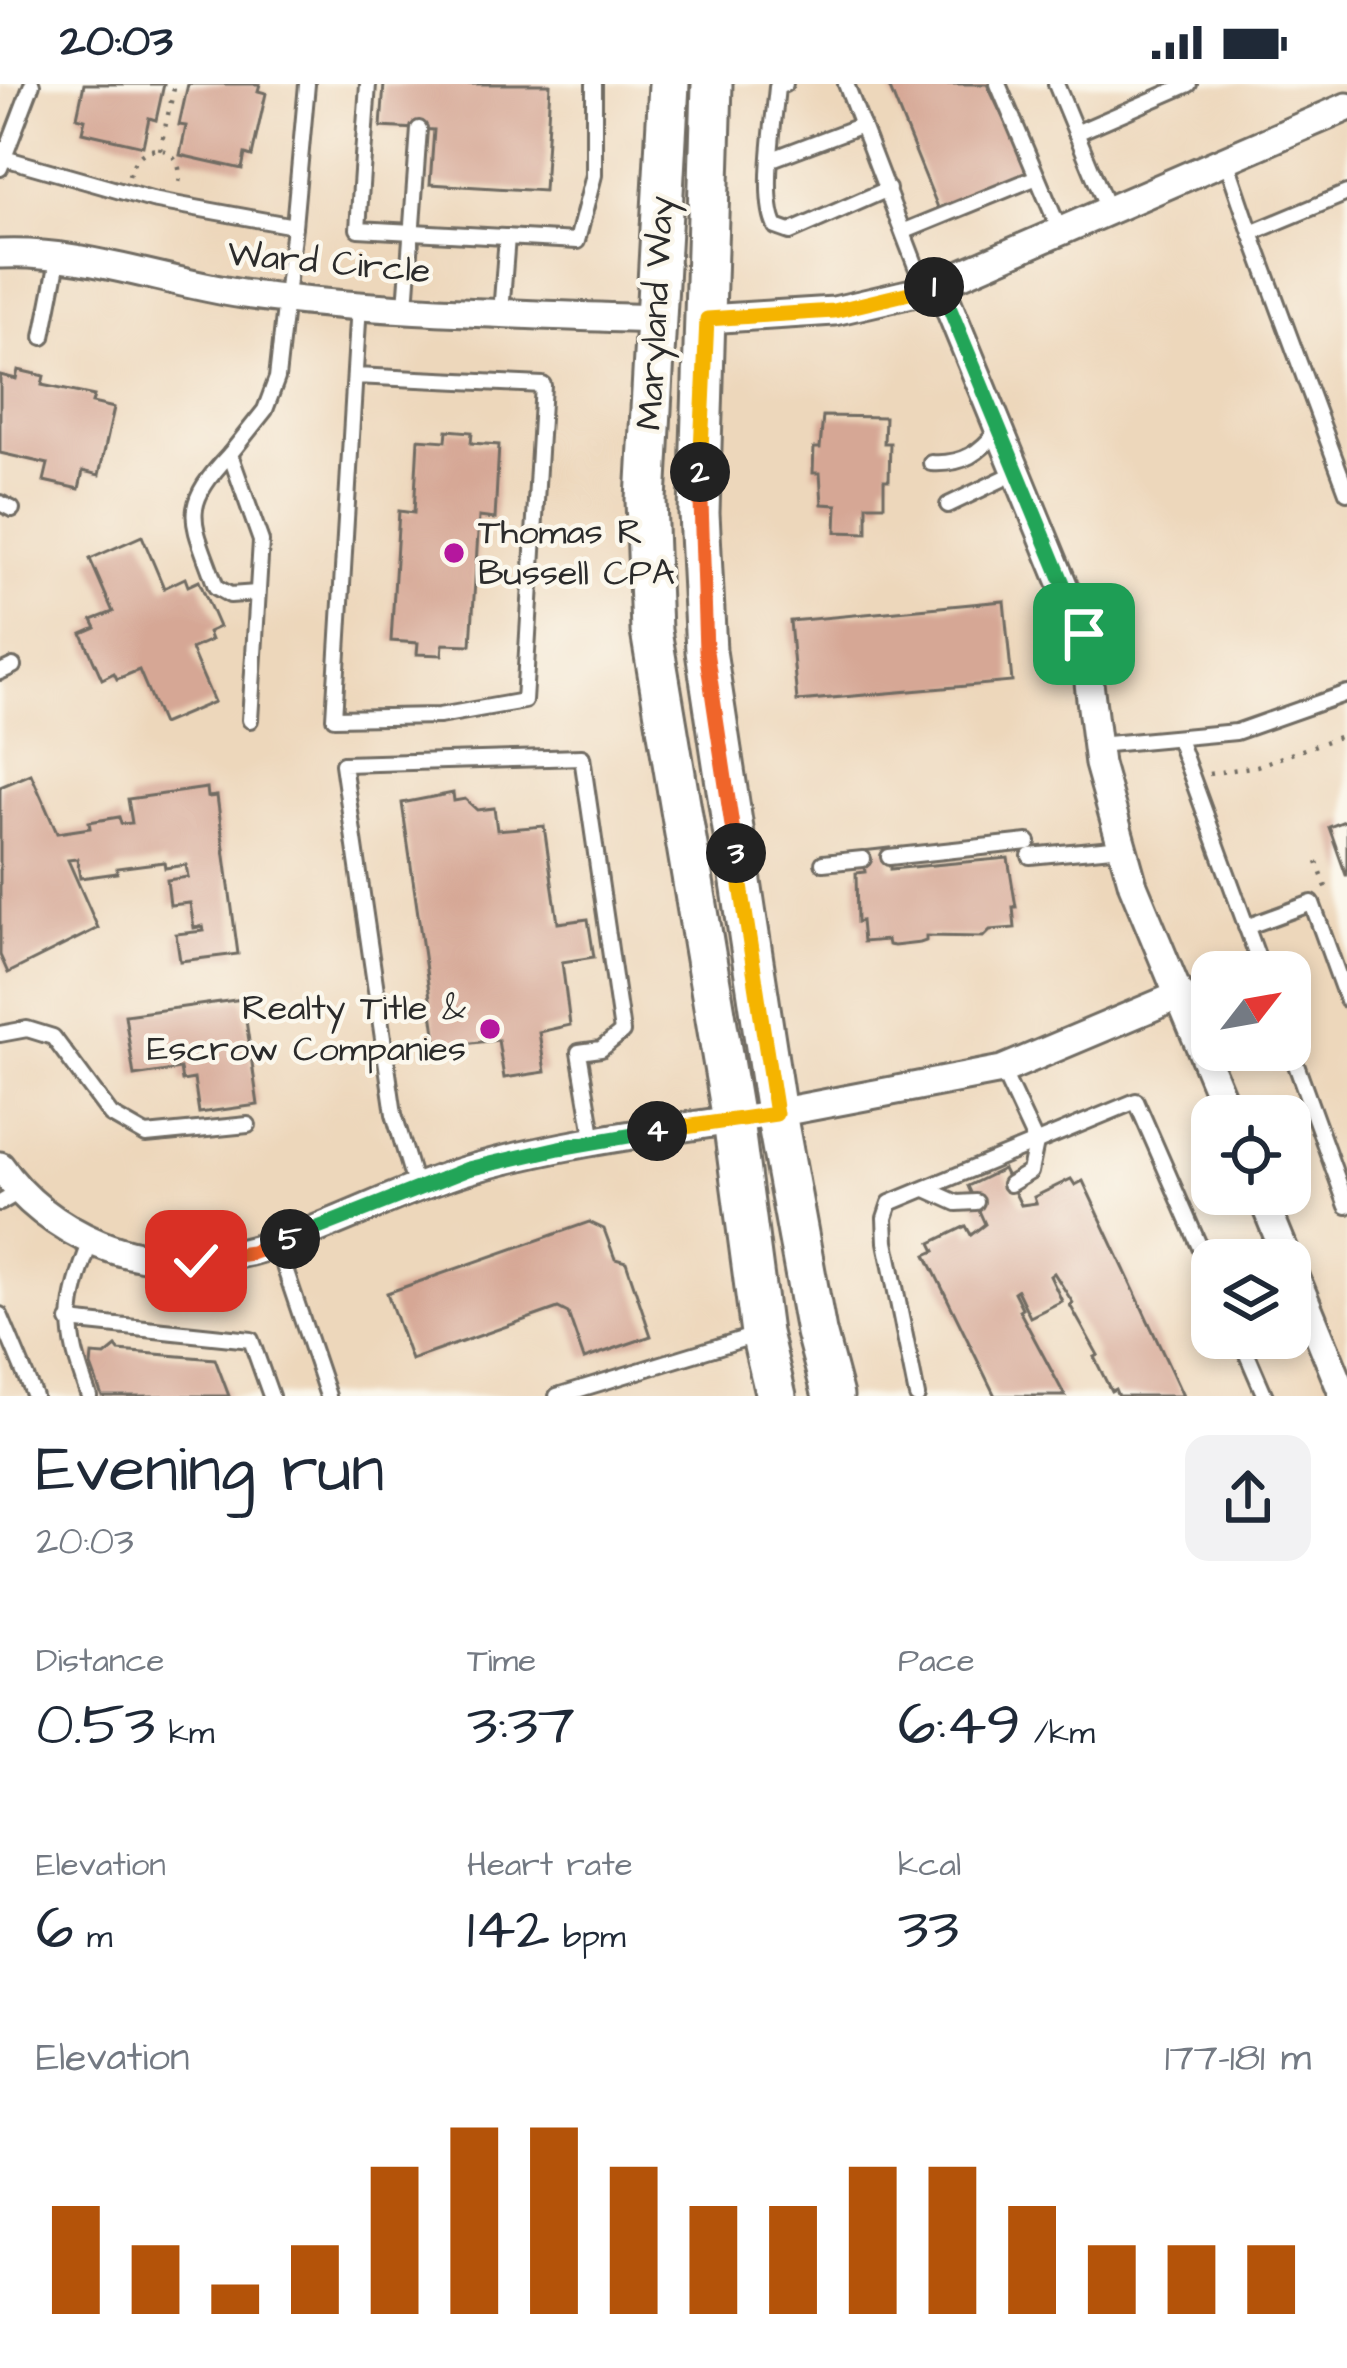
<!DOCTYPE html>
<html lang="en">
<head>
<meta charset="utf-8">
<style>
	:root { --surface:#fff; --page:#f2f2f3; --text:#1f2937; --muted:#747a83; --accent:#b45309 }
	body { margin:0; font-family:"Architects Daughter",sans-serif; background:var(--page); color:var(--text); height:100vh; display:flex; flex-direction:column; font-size:45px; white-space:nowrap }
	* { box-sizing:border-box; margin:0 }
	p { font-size:39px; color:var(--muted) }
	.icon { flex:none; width:66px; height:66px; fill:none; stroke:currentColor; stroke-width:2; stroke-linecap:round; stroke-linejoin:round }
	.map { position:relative; height:1312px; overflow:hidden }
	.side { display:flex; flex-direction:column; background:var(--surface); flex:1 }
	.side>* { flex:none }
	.needle { width:78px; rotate:59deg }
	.buttons { position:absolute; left:1191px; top:867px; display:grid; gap:24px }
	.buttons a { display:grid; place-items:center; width:120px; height:120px; border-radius:24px; background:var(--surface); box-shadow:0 6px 18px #0003; font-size:60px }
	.pin { position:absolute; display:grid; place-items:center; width:102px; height:102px; color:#fff; margin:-51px; border-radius:24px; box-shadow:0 6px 18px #0006 }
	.km { position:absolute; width:60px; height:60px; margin:-30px; border-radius:50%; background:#222; color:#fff; font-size:33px; line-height:60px; text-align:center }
	.round { display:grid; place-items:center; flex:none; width:126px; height:126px; border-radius:24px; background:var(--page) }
	.summary { display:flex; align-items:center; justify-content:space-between; height:204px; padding:0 36px }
	h1 { font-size:66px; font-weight:600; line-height:90px }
	.stats { display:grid; grid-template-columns:repeat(3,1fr); gap:18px; height:204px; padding:12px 36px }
	.stats div { display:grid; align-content:center }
	.stats b { font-size:60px; font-weight:600 }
	.stats small { font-size:33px; font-weight:400 }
	.stats p { font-size:33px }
	.chart { height:336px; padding:24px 36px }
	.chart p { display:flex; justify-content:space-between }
	.chart svg { width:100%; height:216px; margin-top:12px; stroke:var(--accent); stroke-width:6 }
	.status { display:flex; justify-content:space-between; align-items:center; height:84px; padding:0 60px; background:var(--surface); direction:ltr }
	.status svg { height:33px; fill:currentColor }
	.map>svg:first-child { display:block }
	.built { fill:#edd7bb; fill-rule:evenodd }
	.building { fill:#d6a795 }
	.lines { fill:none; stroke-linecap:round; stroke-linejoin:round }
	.lane-casing { stroke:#716c63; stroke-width:20 }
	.street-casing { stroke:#716c63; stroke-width:33 }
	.secondary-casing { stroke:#716c63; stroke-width:45 }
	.path { stroke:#716c63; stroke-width:4.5; stroke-dasharray:3 9; stroke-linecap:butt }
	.lane { stroke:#fff; stroke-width:14 }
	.street { stroke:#fff; stroke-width:27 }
	.secondary { stroke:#fff; stroke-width:39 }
	.split-1-casing { stroke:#fff; stroke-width:24 }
	.split-2-casing { stroke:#fff; stroke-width:24 }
	.split-3-casing { stroke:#fff; stroke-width:24 }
	.split-4-casing { stroke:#fff; stroke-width:24 }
	.split-5-casing { stroke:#fff; stroke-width:24 }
	.split-6-casing { stroke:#fff; stroke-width:24 }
	.split-1 { stroke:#22a559; stroke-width:15 }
	.split-2 { stroke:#f5b400; stroke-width:15 }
	.split-3 { stroke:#f0652b; stroke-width:15 }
	.split-4 { stroke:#f5b400; stroke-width:15 }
	.split-5 { stroke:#22a559; stroke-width:15 }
	.split-6 { stroke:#f0652b; stroke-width:15 }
	.poi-dot { fill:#b5179e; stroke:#fbf7ec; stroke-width:4.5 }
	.labels { text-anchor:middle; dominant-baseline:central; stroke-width:9; stroke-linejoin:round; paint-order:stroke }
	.street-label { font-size:36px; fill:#2b2b2b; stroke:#fbf7ec }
	.poi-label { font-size:36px; fill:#2b2b2b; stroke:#fbf7ec; text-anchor:start }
</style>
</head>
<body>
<div class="status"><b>20:03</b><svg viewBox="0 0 49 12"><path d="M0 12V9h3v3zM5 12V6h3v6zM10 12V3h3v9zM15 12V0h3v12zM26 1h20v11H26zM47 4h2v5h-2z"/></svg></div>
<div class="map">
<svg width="1347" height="1312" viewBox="0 0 1347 1312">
	<rect width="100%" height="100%" fill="#fbf7ec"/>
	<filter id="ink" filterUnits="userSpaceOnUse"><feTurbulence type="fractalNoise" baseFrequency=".00833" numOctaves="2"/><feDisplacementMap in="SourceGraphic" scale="24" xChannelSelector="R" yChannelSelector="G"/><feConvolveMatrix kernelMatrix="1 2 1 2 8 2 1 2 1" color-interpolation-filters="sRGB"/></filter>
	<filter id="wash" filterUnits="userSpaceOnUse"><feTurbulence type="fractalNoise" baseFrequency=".004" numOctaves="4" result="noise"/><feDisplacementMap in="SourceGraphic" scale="48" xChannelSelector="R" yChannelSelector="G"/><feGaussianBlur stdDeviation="2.7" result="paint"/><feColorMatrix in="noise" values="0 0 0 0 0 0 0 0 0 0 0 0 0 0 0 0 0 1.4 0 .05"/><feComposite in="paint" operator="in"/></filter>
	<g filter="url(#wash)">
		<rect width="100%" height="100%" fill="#f3e6cc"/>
		<path class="built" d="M0,0H1347V1312H0ZM1212,888H1290V966H1212ZM1212,1032H1290V1110H1212ZM1212,1176H1290V1254H1212Z"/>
		<g id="blocks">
			<g class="building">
				<path d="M84,0H164L156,36L149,34L143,62L82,48L85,35L77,33Z"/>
				<path d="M188,0H260L258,7L266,9L252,72L245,70L242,85L180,71L186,42L179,41Z"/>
				<path d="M384,0H550L544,107L430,100L434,46L381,43Z"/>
				<path d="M888,0H987L1029,88L939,126Z"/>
				<path d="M18,286L44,292L42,301L94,312L92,319L114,324L99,391L83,387L79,405L44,397L48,380L0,369V291L16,295Z"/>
				<path d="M823,332L885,333L884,359H890L889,396H884V421H867V449L836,448L837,421L822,420L820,389H813L814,364H820Z"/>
				<path d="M447,346L472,348L471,359L499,361L495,435L479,433L471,561L443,560L442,571L417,570L418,559L391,557L399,427L414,429L418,355L446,357Z"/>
				<path d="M142,452L164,504L185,494L188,502L199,497L219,543L208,548L211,556L191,565L214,618L162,640L139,586L117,595L114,589L102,595L82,550L96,544L92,536L113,528L90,475Z"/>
				<path d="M1004,517L1012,598L797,617L790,537Z"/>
				<path d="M31,690L57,749L90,744L89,738L119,733L121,740L132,739L128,715L207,704L208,713L217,712L238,870L180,877L176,850L204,847L203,842L194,844L190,819L170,821L167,796L188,793L186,781L165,784L164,778L117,784V789L80,794L77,775L68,776L98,844L8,889L0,871V703Z"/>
				<path d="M453,709L454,717L465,715L477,726L494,724L497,746L544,742L558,839L588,835L594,873L562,878L570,941L539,948L545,988L504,994L498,956L437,963L402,719Z"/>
				<path d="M1347,736V791H1346L1329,743Z"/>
				<path d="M889,764L890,785L1008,774L1016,823H1013L1015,844L990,846L983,853L926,852V857L920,859L894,862L888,861L887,856L863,858L861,837L857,838L856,789L865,788L862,767Z"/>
				<path d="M243,915L258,1021L199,1029L194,995L182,997L180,985L134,992L125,931Z"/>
				<path d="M1003,1085L1021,1121L1036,1119L1034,1113L1071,1095L1075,1101L1083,1097L1183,1312H1118L1115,1305L1111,1307L1094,1273L1098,1271L1070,1221L1073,1219L1054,1189L1050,1192L1062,1217L1030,1233L1017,1206L1014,1208L1022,1224L1019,1226L1065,1312H995L926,1171L935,1167L931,1159L966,1142L971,1151L985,1140L968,1102Z"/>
				<path d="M589,1138L604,1145L615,1175L626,1178L651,1252L584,1275L568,1229L558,1224L411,1276L387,1209Z"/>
				<path d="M116,1263L119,1267L215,1275L229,1312H102L91,1282L92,1271L105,1272Z"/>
			</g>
		</g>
	</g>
	<g filter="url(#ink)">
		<use href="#blocks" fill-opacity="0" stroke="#716c63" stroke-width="3"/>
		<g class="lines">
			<g class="lane-casing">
				<g id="lane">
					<path d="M368,0L358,145L577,157L594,91V0"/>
					<path d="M785,0L777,3C774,37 761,116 776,143L790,148L888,105"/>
					<path d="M846,0L925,206"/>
					<path d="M998,0L1060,147"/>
					<path d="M1056,0L1108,126"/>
					<path d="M1076,49L1189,0"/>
					<path d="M1225,73L1251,149L1347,109"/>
					<path d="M4,74L152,116L294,142L307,0"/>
					<path d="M772,75L862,41"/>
					<path d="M0,84L32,0"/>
					<path d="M905,147L1037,93"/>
					<path d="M1251,149L1347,408"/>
					<path d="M406,223L419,45"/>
					<path d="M501,229L507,153"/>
					<path d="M43,253L59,171"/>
					<path d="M355,292L543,301L524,617L439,632L334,634L359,220"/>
					<path d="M230,370C177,426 193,436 216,503L230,511L257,509"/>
					<path d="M931,379C963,381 980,369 999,345"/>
					<path d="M0,419L12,425"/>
					<path d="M948,421L1017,388"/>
					<path d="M0,588L13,582"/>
					<path d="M250,636L261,457L230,370L265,326L277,294L294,142"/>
					<path d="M1178,655L1263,888"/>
					<path d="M1097,661L1236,648L1347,609"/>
					<path d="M1030,772L1122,763"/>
					<path d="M889,773L1028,758"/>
					<path d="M823,779L863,775"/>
					<path d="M1246,843L1312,819L1347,916"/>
					<path d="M0,950L27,945L53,953L111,1031L146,1051L248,1041"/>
					<path d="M1290,964L1347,1122"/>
					<path d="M1002,986L1036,1059L1030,1088L1010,1100"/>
					<path d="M416,1104L394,1030L343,680L582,673L622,948L601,965L579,968L594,1057"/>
					<path d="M926,1105L957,1119L976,1118"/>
					<path d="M0,1119L21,1107"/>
					<path d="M277,1161L328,1312"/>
					<path d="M0,1231L34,1312"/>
					<path d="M69,1237L251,1256L271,1312"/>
					<path d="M1240,1254L1265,1312"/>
					<path d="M89,1312C64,1245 66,1223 91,1157"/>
					<path d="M557,1312L756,1251"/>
					<path d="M917,1312L886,1158L885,1134L890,1119L1136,1017L1212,1191"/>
				</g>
			</g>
			<g class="street-casing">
				<g id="street">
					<path d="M0,170C82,166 162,198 243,210C379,228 518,230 655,235"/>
					<path d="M940,201L1083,550L1099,680L1133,801L1229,1032"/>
					<path d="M707,235L834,227L925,206L1347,23"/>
					<path d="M776,1029L1002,986L1180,911"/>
					<path d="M0,1082C25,1118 59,1143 99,1160C228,1213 343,1123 464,1087C552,1061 643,1049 733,1036"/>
					<path d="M1261,1110L1288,1176"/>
					<path d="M1290,1180L1344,1312"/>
				</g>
			</g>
			<g class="secondary-casing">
				<g id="secondary">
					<path d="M669,0L646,416L651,547L733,1036L761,1249L776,1312"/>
					<path d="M712,0L699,429L706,567L776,1029L816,1248L833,1312"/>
				</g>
			</g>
			<g class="path">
				<path d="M160,66L175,0"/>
				<path d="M129,92C138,52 186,59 179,99"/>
				<path d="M1209,690L1257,682L1347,650"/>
				<path d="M1317,778L1327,806"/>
			</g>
			<use href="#lane" class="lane"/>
			<use href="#street" class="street"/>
			<use href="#secondary" class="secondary"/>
		</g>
	</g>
	<g class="lines" filter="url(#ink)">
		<g class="split-1-casing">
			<path id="split-1" d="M934,203L940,201L1084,550"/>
		</g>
		<g class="split-2-casing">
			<path id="split-2" d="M700,388L707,235L834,227L934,203"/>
		</g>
		<g class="split-3-casing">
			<path id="split-3" d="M700,388L706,567L736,769"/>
		</g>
		<g class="split-4-casing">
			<path id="split-4" d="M657,1047L776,1030L736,769"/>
		</g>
		<g class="split-5-casing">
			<path id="split-5" d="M290,1155L468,1085L559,1064L657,1047"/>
		</g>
		<g class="split-6-casing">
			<path id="split-6" d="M196,1177L251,1169L290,1155"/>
		</g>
		<use href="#split-1" class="split-1"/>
		<use href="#split-2" class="split-2"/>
		<use href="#split-3" class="split-3"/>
		<use href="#split-4" class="split-4"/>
		<use href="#split-5" class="split-5"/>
		<use href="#split-6" class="split-6"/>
	</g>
	<g class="poi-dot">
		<circle cx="454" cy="469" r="12"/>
		<circle cx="490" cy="945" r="12"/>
	</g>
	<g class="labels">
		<g class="street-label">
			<text transform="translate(329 179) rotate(5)">Ward Circle</text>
			<text transform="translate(656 229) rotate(-87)">Maryland Way</text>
		</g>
		<g class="poi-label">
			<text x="478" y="448">Thomas R<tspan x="478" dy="41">Bussell CPA</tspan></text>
			<text x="466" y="924" text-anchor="end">Realty Title &amp;<tspan x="466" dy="41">Escrow Companies</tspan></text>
		</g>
	</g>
</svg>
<div class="buttons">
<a><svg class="needle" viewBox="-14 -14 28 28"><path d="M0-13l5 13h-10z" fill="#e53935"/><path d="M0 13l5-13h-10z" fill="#747a83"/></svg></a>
<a><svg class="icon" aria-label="locate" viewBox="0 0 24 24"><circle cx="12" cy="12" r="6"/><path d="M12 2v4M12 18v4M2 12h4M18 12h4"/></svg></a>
<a><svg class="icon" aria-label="layers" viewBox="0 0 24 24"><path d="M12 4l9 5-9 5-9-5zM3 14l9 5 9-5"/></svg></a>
</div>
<div class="pin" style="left:1084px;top:550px;background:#1e9e55"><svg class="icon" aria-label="arrive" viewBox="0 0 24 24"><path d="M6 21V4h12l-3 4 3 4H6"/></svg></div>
<div class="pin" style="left:196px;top:1177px;background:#d93025"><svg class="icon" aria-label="check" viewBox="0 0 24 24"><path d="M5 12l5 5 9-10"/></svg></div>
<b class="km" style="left:934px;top:203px">1</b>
<b class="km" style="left:700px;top:388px">2</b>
<b class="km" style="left:736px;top:769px">3</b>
<b class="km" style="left:657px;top:1047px">4</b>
<b class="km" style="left:290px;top:1155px">5</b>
</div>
<section class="side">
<div class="summary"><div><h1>Evening run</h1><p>20:03</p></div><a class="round"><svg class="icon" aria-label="share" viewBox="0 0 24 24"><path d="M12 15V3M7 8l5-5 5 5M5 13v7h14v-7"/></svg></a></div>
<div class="stats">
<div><p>Distance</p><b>0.53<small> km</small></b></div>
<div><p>Time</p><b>3:37</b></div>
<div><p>Pace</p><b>6:49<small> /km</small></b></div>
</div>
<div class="stats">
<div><p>Elevation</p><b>6<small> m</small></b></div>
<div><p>Heart rate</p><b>142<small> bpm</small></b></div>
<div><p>kcal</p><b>33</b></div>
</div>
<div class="chart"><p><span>Elevation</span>177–181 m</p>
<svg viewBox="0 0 160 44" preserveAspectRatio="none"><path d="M5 44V22M15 44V30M25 44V38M35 44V30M45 44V14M55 44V6M65 44V6M75 44V14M85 44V22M95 44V22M105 44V14M115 44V14M125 44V22M135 44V30M145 44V30M155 44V30"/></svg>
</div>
</section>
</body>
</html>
